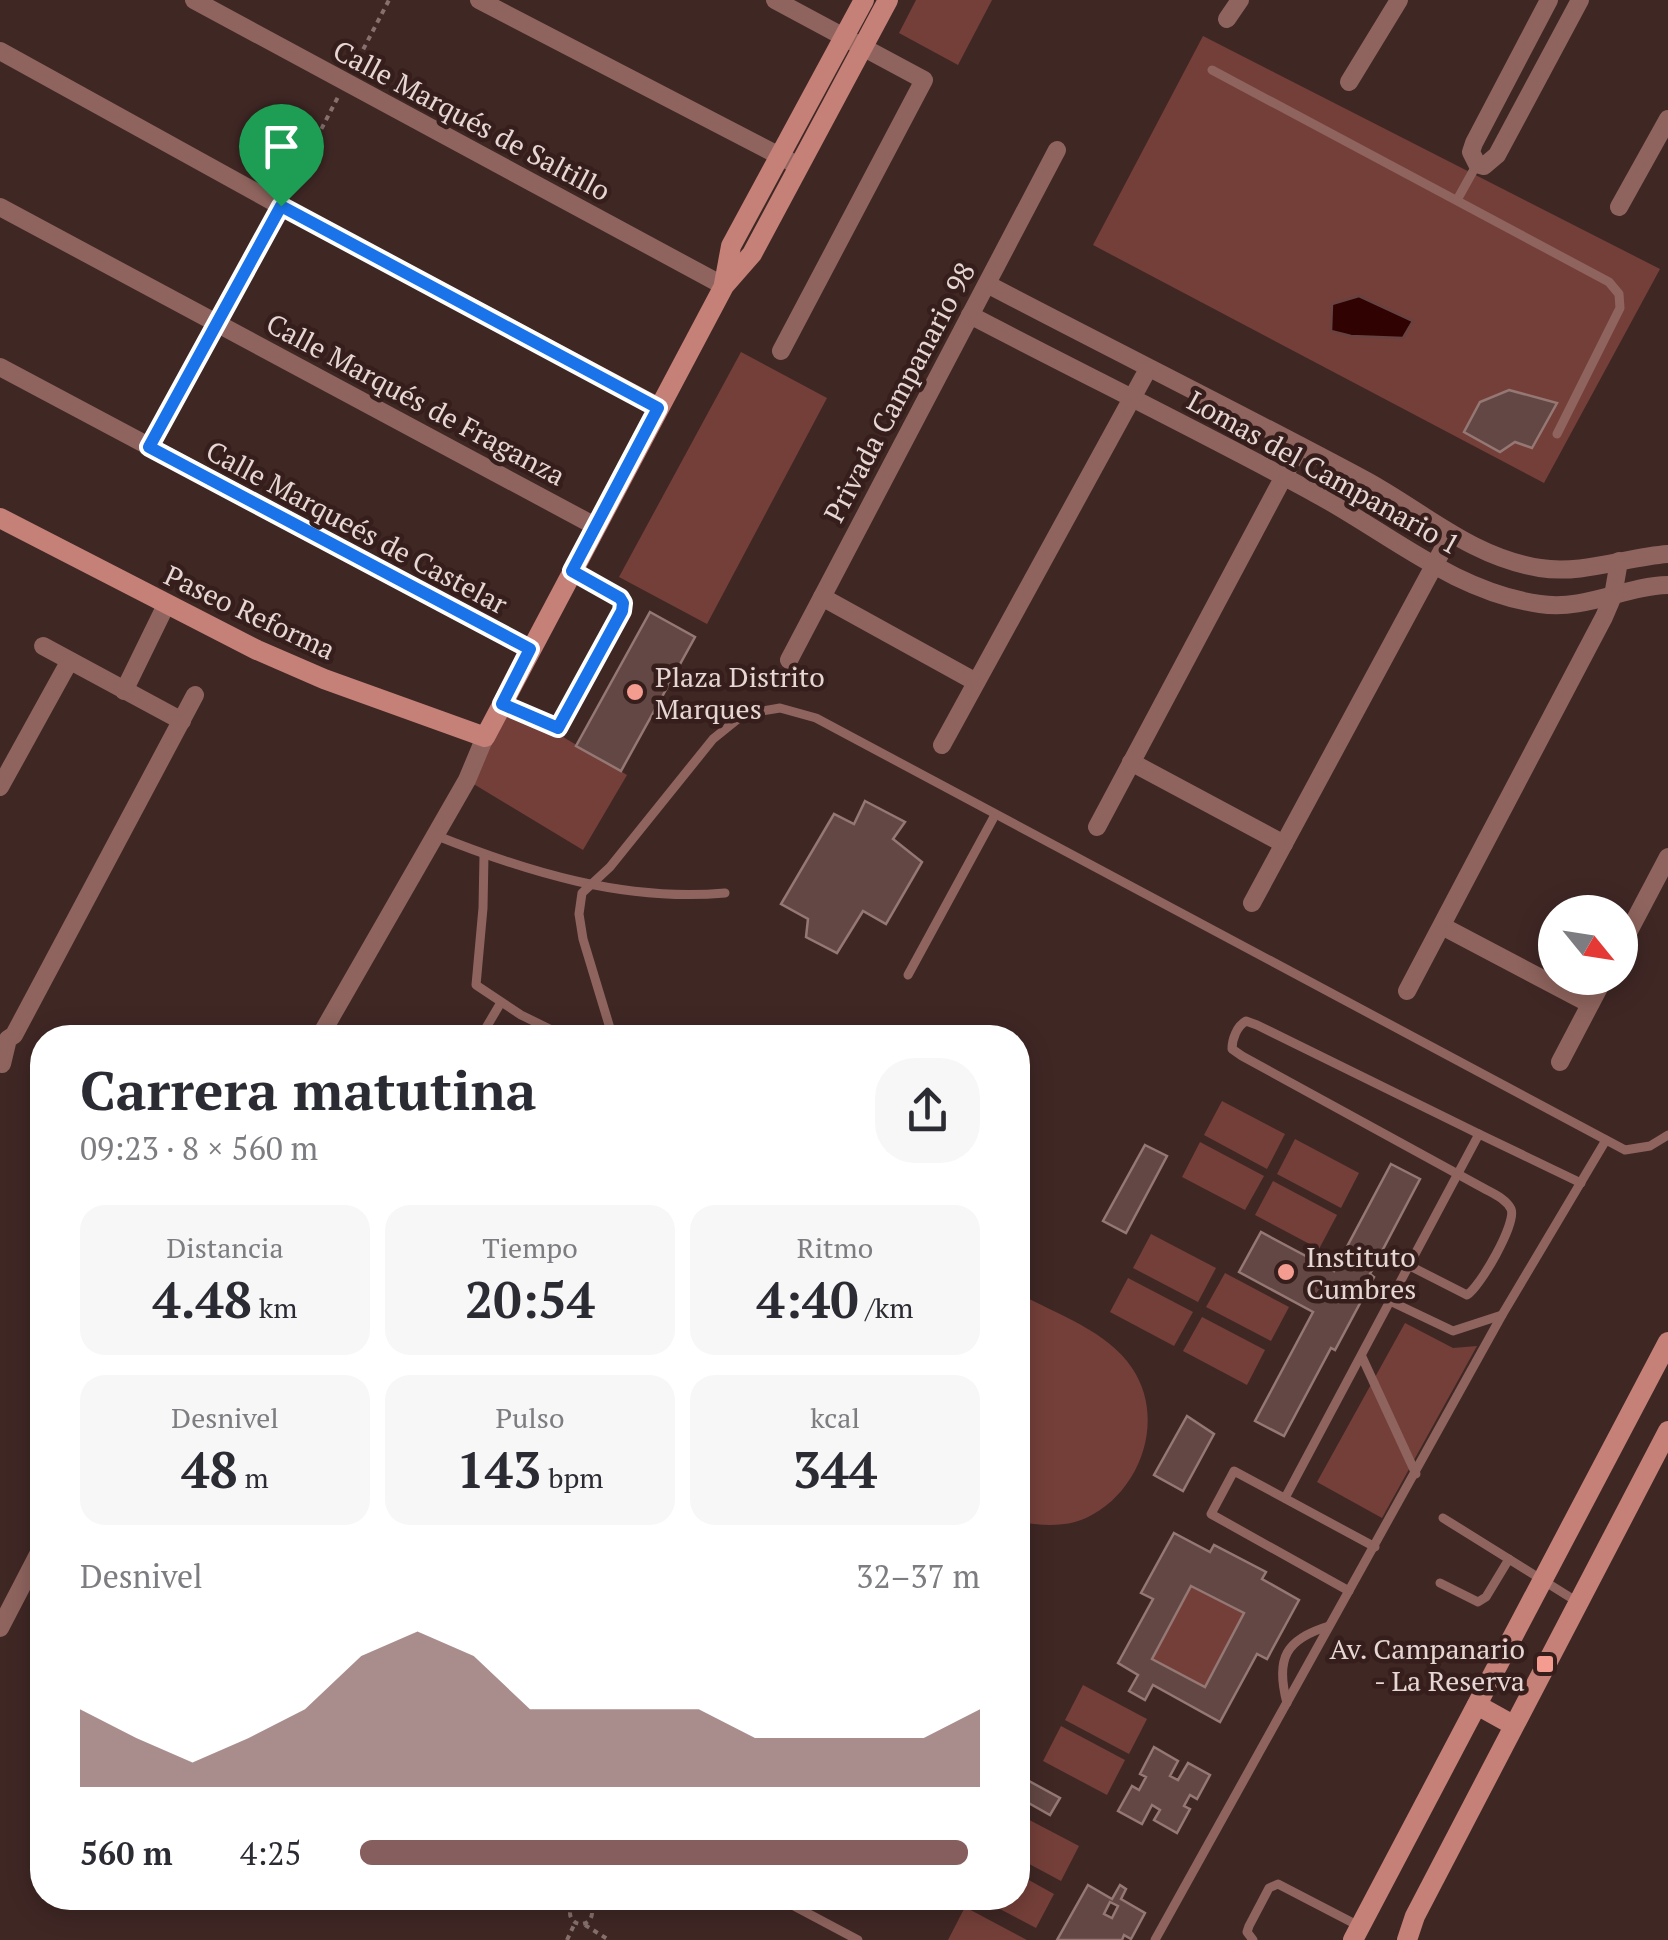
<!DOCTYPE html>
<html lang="es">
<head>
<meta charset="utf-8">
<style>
	:root { --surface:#fff; --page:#f7f7f7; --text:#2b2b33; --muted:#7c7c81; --accent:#865e5d }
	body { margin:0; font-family:"PT Serif",serif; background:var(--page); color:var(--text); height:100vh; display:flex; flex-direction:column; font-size:38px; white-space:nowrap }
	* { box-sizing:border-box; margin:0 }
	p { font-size:32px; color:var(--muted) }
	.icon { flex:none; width:55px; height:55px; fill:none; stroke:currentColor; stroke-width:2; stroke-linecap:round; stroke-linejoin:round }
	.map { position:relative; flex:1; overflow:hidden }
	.side { position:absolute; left:30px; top:1025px; width:1000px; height:885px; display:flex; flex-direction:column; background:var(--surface); border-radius:40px; box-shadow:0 5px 25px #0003 }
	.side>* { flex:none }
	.needle { width:65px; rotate:120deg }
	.controls { position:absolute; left:1538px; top:895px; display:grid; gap:20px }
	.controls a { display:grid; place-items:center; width:100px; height:100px; border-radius:50%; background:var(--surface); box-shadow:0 5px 25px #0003; font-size:50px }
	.pin { position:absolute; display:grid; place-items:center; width:85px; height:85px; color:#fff; margin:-102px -42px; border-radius:50% 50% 50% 0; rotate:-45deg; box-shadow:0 0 10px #0007 }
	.pin .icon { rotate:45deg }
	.round { display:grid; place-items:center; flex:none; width:105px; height:105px; border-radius:40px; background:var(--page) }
	.overview { display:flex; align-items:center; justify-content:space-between; height:170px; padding:0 50px }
	h1 { font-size:55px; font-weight:800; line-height:75px }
	.figures { display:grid; grid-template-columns:repeat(3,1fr); gap:15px; height:170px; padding:10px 50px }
	.figures div { display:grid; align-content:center; border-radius:25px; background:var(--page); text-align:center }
	.figures b { font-size:50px; font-weight:800 }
	.figures small { font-size:28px; font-weight:400 }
	.figures p { font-size:28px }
	.chart { height:280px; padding:20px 50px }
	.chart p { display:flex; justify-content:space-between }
	.chart svg { width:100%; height:180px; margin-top:10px; fill:var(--accent); opacity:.7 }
	ul { padding:0 50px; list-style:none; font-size:32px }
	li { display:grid; grid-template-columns:160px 120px 1fr; align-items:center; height:75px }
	li i { height:25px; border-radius:12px; background:var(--accent) }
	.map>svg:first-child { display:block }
	.green { fill:#753f39 }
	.water { fill:#310202; stroke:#674241; stroke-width:2.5 }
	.building { fill:#624744; stroke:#957874; stroke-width:2.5; fill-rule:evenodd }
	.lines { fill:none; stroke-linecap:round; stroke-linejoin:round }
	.path { stroke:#86716e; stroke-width:4; stroke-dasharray:5 5; stroke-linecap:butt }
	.lane { stroke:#8f645e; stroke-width:9 }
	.street { stroke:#8f645e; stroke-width:18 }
	.secondary { stroke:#c58078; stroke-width:20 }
	.route-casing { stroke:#fff; stroke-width:20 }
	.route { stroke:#1a73e8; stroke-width:12 }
	.poi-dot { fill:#f59c91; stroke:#351e1b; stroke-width:4 }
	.labels { text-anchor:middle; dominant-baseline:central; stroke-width:9; stroke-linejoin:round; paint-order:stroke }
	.street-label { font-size:28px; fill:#e6d6d4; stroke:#351e1b }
	.poi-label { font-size:28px; fill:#e6d6d4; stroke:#351e1b; text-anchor:start }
</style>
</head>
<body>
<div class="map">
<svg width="1668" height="1940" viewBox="0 0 1668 1940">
	<rect width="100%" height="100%" fill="#3f2724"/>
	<g class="green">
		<path d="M916,0H992L958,65L899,33Z"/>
		<path d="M1203,36L1660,269L1544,483L1093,245Z"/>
		<path d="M741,352L827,398L707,624L619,577Z"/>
		<path d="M511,706L627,775L583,850L467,780Z"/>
		<path d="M1222,1101L1285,1134L1267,1169L1204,1135Z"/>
		<path d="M1295,1139L1359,1173L1341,1208L1277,1174Z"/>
		<path d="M1200,1142L1264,1176L1245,1210L1182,1177Z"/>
		<path d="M1273,1181L1337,1215L1319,1249L1255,1215Z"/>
		<path d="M1151,1234L1216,1268L1198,1302L1133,1268Z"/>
		<path d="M1225,1273L1289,1307L1271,1341L1206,1307Z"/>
		<path d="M1128,1278L1193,1312L1174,1346L1110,1312Z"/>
		<path d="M1018,1293C1056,1314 1108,1331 1132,1368C1167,1420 1140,1493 1086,1518C1064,1528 1040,1525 1018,1522Z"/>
		<path d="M1202,1317L1265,1350L1247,1385L1183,1351Z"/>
		<path d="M1405,1323L1453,1348L1477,1346L1382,1518L1317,1482Z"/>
		<path d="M1191,1586L1244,1613L1205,1687L1152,1659Z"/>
		<path d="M1083,1685L1147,1719L1129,1754L1065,1720Z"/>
		<path d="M1061,1726L1125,1760L1107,1795L1043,1761Z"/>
		<path d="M1018,1814L1079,1846L1061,1881L1018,1858Z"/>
		<path d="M1018,1874L1054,1894L1036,1928L979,1898H1018Z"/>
		<path d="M965,1907L1027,1940H948Z"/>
	</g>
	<path class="water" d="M1359,296L1413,321L1403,338L1351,336L1331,331L1332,304Z"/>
	<g class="building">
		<path d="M1509,390L1557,403L1532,448L1515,442L1500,452L1464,432L1480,402Z"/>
		<path d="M650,612L695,637L621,771L576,746Z"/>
		<path d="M865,801L905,822L893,839L922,862L886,924L863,911L837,953L806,937L808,919L781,904L834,814L854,824Z"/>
		<path d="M1145,1145L1167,1156L1126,1233L1103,1221Z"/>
		<path d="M1391,1164L1420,1179L1370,1274L1374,1277L1335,1350L1331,1348L1284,1436L1255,1421L1313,1312L1239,1272L1261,1232L1334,1271Z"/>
		<path d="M1187,1416L1214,1434L1183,1491L1154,1475Z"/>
		<path d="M1174,1533L1210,1552L1214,1545L1266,1572L1262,1579L1299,1600L1267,1659L1257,1654L1220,1722L1153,1685L1145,1700L1129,1691L1138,1675L1118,1663L1153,1599L1141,1593ZM1191,1586L1244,1613L1205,1687L1152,1659Z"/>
		<path d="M1154,1747L1178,1761L1170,1776L1178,1780L1188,1763L1210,1775L1197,1799L1190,1795L1184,1806L1190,1809L1177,1833L1154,1820L1160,1810L1152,1805L1142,1824L1118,1811L1132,1786L1139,1790L1146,1777L1140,1774Z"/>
		<path d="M1018,1775L1060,1798L1050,1815L1018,1797Z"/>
		<path d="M1088,1885L1112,1899L1120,1885L1126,1889L1121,1899L1145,1913L1131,1939L1124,1935L1122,1940H1057ZM1110,1902L1118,1906L1112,1918L1104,1914Z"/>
	</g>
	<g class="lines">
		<g class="path">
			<path d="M354,67L389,0"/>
			<path d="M289,191L338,97"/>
			<path d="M225,309L273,221"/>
			<path d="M157,432L208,340"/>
			<circle cx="581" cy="1913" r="11"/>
			<path d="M585,1925L609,1940"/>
			<path d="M567,1940L575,1923"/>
		</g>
		<g class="lane">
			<path d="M1212,70L1609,282L1619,294L1620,308L1557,434"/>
			<path d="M1457,200L1477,164"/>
			<path d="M505,705L554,728L560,726L622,611L623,603L620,597L573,572"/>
			<path d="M435,835C527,872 625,902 725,893"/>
			<path d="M484,855L483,908L476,985L521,1015L568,1038"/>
			<path d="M908,975L995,815"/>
			<path d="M480,1038L500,1004"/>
			<path d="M613,1038L583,939L579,914L582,893L610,867L713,739L744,714L780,708L816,718L1625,1150L1650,1146L1668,1135"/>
			<path d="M1410,1266L1467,1295C1480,1287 1517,1223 1511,1209C1506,1199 1494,1194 1485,1189L1242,1056L1232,1049C1232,1039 1237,1026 1246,1021L1257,1025L1479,1134"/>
			<path d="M1392,1302L1453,1331L1502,1315"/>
			<path d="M1362,1357L1416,1474"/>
			<path d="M1285,1498L1479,1134L1581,1183"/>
			<path d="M1443,1518L1576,1601"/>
			<path d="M1440,1583L1478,1602L1486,1597L1509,1559"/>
			<path d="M1349,1591L1211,1514L1234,1471L1375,1547"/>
			<path d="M1287,1703C1275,1658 1286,1639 1329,1626"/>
			<path d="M779,1898L858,1940"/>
			<path d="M1155,1940L1502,1315L1606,1140"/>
			<path d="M1253,1940L1247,1932L1249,1926L1269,1888L1278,1884L1359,1926"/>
		</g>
		<g class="street">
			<path d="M194,0L724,286"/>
			<path d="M479,0L799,166"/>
			<path d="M775,0L924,80L781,351"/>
			<path d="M1549,0L1474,143L1471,152L1477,164L1484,166L1497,155L1580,0"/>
			<path d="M1227,19L1240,0"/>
			<path d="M0,51L281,206L659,407"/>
			<path d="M1349,82L1399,0"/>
			<path d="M0,207L595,526"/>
			<path d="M1619,207L1668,119"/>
			<path d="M987,284C1113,350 1240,413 1365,480C1424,512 1471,557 1540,568C1582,575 1626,557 1668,554"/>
			<path d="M970,315C1085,375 1202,432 1316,494C1390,534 1455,592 1540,604C1585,611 1625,586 1668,585"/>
			<path d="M0,367L530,649"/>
			<path d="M822,597L976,682"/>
			<path d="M43,646L182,721"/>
			<path d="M789,660L1057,150"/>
			<path d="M124,691L166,605"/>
			<path d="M942,745L1148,369"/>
			<path d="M1131,762L1284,844"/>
			<path d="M0,787L69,662"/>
			<path d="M1097,827L1300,446"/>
			<path d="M1252,903L1450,536"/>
			<path d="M1442,926L1590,1004"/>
			<path d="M1620,948L1668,857"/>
			<path d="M1407,991L1604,617L1613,596L1619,561"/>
			<path d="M319,1038L467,780L485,737"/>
			<path d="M1560,1062L1604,978"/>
			<path d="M2,1064L8,1039L14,1035L195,695"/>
			<path d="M0,1628L42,1547"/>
		</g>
		<g class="secondary">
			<path d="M724,284L731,246L864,0"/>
			<path d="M0,518L257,650L324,679L485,737L724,286L752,254L888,0"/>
			<path d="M1477,1705L1513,1725"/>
			<path d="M1353,1940L1668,1342"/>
			<path d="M1407,1940L1415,1916L1668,1431"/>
		</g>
	</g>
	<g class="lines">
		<g class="route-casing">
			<path id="route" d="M281,206L658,408L572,571L620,598L623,603L622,611L558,728L502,704L530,649L149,447Z"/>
		</g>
		<use href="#route" class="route"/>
	</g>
	<g class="poi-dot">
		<circle cx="635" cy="692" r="10"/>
		<circle cx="1286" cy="1272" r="10"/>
		<rect x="1535" y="1654" width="20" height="20" rx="5"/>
	</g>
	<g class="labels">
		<g class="street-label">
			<text transform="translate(472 120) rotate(28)">Calle Marqués de Saltillo</text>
			<text transform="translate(899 392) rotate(-62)">Privada Campanario 98</text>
			<text transform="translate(416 399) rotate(28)">Calle Marqués de Fraganza</text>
			<text transform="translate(1324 472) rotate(29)">Lomas del Campanario 1</text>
			<text transform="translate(357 527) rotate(28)">Calle Marqueés de Castelar</text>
			<text transform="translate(250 612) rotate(25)">Paseo Reforma</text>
		</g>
		<g class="poi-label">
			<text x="655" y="676">Plaza Distrito<tspan x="655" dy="32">Marques</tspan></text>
			<text x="1306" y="1256">Instituto<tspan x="1306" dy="32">Cumbres</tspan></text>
			<text x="1525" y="1648" text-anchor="end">Av. Campanario<tspan x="1525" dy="32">- La Reserva</tspan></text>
		</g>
	</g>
</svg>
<div class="controls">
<a><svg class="needle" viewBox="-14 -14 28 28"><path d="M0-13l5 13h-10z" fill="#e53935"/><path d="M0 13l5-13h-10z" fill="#7c7c81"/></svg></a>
</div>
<div class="pin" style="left:281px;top:206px;background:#1e9e55"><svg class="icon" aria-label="arrive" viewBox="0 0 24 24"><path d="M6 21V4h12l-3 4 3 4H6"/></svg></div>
<section class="side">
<div class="overview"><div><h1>Carrera matutina</h1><p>09:23 · 8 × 560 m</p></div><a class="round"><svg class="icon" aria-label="share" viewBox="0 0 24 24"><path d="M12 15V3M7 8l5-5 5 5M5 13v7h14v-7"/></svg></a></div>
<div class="figures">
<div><p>Distancia</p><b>4.48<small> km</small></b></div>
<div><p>Tiempo</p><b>20:54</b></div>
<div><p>Ritmo</p><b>4:40<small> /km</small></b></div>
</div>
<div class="figures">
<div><p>Desnivel</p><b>48<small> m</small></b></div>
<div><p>Pulso</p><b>143<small> bpm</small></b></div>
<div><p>kcal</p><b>344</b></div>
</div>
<div class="chart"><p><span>Desnivel</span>32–37 m</p>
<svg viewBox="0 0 160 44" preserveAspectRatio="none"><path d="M0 44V25L10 32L20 38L30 32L40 25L50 12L60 6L70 12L80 25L90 25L100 25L110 25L120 32L130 32L140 32L150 32L160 25V44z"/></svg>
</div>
<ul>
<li><b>560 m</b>4:25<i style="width:98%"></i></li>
</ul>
</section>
</div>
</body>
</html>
